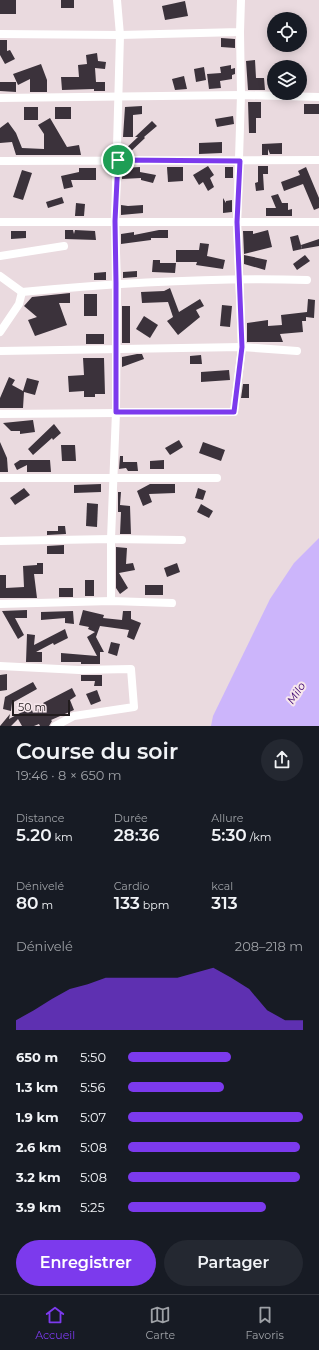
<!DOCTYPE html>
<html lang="fr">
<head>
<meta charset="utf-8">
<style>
	:root { --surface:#171b24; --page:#242831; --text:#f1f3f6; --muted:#9ea1a6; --line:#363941; --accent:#7c3aed }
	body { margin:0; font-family:Montserrat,sans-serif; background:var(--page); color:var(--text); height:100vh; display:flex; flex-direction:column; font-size:15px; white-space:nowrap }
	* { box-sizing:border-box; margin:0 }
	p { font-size:13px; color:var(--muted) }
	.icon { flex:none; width:22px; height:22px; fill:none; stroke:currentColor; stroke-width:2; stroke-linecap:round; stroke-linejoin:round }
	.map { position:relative; height:726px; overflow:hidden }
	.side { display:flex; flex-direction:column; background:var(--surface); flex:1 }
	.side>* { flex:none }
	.controls { position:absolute; left:267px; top:12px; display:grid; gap:8px }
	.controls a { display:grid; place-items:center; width:40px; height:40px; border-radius:50%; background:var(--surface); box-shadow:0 2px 10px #0003; font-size:20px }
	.scale { position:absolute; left:12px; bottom:10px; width:58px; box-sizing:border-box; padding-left:4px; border:2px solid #221c1e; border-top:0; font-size:11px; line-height:14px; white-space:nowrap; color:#221c1e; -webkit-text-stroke:3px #f7e7ec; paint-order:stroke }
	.pin { position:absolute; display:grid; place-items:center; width:34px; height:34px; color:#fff; margin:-17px; border:2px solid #fff; border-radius:50%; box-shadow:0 1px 4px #0007 }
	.round { display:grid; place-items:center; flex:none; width:42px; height:42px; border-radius:21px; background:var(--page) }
	.summary { display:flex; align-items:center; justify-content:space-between; height:68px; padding:0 16px }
	h1 { font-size:22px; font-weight:600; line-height:30px }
	.figures { display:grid; grid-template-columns:repeat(3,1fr); gap:6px; height:68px; padding:4px 16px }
	.figures div { display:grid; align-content:center }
	.figures b { font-size:17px; font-weight:600 }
	.figures small { font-size:11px; font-weight:400 }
	.figures p { font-size:11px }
	.chart { height:112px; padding:8px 16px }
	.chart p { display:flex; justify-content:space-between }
	.chart svg { width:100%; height:72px; margin-top:4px; fill:var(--accent); opacity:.7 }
	.primary-button { display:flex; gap:8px; margin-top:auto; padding:8px 16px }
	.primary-button a { flex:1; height:46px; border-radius:24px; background:var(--accent); color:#fff; font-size:16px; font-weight:600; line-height:46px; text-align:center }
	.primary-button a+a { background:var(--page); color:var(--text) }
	ul { padding:0 16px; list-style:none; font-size:13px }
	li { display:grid; grid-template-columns:64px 48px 1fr; align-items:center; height:30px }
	li i { height:10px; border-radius:5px; background:var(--accent) }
	.dock { display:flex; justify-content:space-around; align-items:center; height:56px; border-top:1px solid var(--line); background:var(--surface); font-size:11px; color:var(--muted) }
	.dock a { display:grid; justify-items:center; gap:2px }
	.dock .active { color:var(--accent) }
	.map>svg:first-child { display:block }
	.water { fill:#ccb5fb }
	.building { fill:#3b323b }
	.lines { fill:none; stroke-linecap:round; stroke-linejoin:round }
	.minor { stroke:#fff; stroke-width:8 }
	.route-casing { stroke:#fff; stroke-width:8 }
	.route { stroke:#7c3aed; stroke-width:5 }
	.labels { text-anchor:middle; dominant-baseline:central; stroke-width:4; stroke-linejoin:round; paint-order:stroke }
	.water-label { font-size:11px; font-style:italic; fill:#3c046e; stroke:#f7e7ec }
</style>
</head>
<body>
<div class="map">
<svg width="319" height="726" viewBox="0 0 319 726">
	<rect width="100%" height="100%" fill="#eadadf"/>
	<path class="water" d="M319,538V726H211L213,716L270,599L294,563Z"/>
	<g class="building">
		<rect x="0" y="0" width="16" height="14"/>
		<rect x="61" y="0" width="13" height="8"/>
		<path d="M185,1L188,16L165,20L162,6Z"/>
		<path d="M221,38L235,39V48L221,47Z"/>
		<path d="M0,40H7V51L10,50L15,59L5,64L0,55Z"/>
		<path d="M97,53L98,61L106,62L105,69L95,68L96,82H105V91H94V89L62,90L61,77H79L78,65L87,64L86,55Z"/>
		<path d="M255,60L256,78H264L265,90H248L246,61Z"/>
		<path d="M41,64L47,80V92H30V79L18,85L13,74Z"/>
		<path d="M231,65V69L235,68V74L232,75V79L220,81L221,88L209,89L207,74L221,73L220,67Z"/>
		<path d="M204,67L206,80L196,82L194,69Z"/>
		<path d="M184,76L187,89L175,90L172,79Z"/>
		<path d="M0,82H16V92L0,91Z"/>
		<path d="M248,102H261V118H256V133H249Z"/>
		<rect x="304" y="104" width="15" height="10"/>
		<path d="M142,106V114L133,115V137H123L125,107Z"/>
		<rect x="24" y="107" width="14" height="13"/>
		<rect x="55" y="107" width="16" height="12"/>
		<path d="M233,116L234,124L217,127L215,119Z"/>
		<path d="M50,118L67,147L79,145L81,155H16L12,142L0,143V128L8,122L16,133L22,148L44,149V134L38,125Z"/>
		<path d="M152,121L157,126L144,137L145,138L127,155H125L122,152L138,137H135Z"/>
		<path d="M222,142V153L199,154V143Z"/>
		<path d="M282,143V154H270L268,149V155H262V144Z"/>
		<path d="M208,166L214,175L210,178L214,187L208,191L203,182L199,185L193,175Z"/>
		<path d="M258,166H268V174H263L264,190L256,191L255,183L258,182Z"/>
		<path d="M140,167V172L156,175L153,183L141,180V178L122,179V168Z"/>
		<path d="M167,167H183V181L168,182Z"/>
		<rect x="225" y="167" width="8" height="11"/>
		<path d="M306,167L319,198V208L314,210L303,184L284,191L281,182L300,175L298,171Z"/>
		<path d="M79,168H96V180H71L73,187L64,189L61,176L79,172Z"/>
		<path d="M22,170L32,173L23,200L13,197Z"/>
		<path d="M278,194L282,203H288V210L292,209V216H266V208H276L271,196Z"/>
		<path d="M62,197L64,203L48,208L46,202Z"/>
		<path d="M223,198L226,203V201L232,200V212L223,213Z"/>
		<path d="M76,203L85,204L84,216H75Z"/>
		<path d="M121,205L128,206L143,205V213L121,215Z"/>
		<path d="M65,230H73L74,234L75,230L95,231L96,240L65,239Z"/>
		<path d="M159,230H168V238H151V240L121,244V234L134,232V235Z"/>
		<path d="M268,230L272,247L244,254L243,231H253V234Z"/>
		<path d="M11,231H26V238L11,239Z"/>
		<path d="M298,235L302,249L293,251L290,237Z"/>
		<path d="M319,239V246L302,249L301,245Z"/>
		<path d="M200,243L209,244L207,256L225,260L223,269L196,265L197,262H176V250H199Z"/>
		<path d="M244,255L267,260L265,270L244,264Z"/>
		<path d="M305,255L310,261L297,270L293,264Z"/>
		<path d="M153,260H160V263H176L175,273L152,272Z"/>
		<path d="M137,271V277L123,278V272Z"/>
		<path d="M106,272V280H94V273Z"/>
		<path d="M170,288L179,312L200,299L204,306L196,310L200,317L178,335L167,321L173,317L168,302L142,303L141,292L164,291Z"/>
		<path d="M70,293V303H59L67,325L35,336L28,320L37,317L24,306L32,297Z"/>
		<rect x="84" y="294" width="13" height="22"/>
		<path d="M308,299L315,300L314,318L306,317V321H302L303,332L280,334L283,342H247V323L268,320V326L282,325L281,315L307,312Z"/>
		<path d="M222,305L232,306L230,327L220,326Z"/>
		<rect x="122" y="306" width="8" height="37"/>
		<path d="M144,316L158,325L150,338L136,329Z"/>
		<rect x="86" y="334" width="18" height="10"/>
		<path d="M137,354H142L144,359L122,367V357Z"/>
		<path d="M201,355L202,364H190V356Z"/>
		<path d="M83,358H104L105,394H95V397H84V391L69,392L68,376L84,375Z"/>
		<path d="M229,370L230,380L201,382V372Z"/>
		<path d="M9,377L15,380L12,385L23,391L27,378L39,381L35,395L24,392L23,408H0V398Z"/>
		<path d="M243,384H249V398H241Z"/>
		<path d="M33,420L35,432L20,434V431H11L3,423Z"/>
		<path d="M54,424L61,433L53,440L52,438L33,455L28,449Z"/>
		<path d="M179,440L183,447L170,455L165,448Z"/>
		<path d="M0,442L7,458L8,472H0Z"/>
		<path d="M203,442L225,450L221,461L199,453Z"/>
		<path d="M61,445H75L76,461H62Z"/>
		<path d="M120,456H123V462H137L138,471H128L126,468L119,469Z"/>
		<path d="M20,460H50L51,472H27V465L17,470L14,464Z"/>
		<path d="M164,460V469H150V461Z"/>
		<path d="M101,484V492L74,493V485Z"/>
		<path d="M150,484H175V493L149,494L152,502L143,506L137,491Z"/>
		<path d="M24,488L30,495L15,505L10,498Z"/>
		<path d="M198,488L206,491L203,500L195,498Z"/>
		<path d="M118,492H121L120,505L130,506L131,534H120L121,512H118Z"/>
		<path d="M87,503L98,504L97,527L86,526Z"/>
		<path d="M201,504L213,511L209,518L197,512Z"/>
		<path d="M58,526H65L66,534L47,535V531H58Z"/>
		<path d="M64,545V554H47V546Z"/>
		<path d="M116,547L127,548L126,564L133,563L135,570L119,573L128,588L120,594L116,588Z"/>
		<path d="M37,563H43V574H34L37,598H0V575H6V588L24,587L23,566L37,565Z"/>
		<path d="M177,563L180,572L167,577L164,568Z"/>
		<rect x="85" y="580" width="9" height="16"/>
		<rect x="145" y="585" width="18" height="10"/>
		<rect x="59" y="588" width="14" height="9"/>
		<path d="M27,610V618H15L24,635L18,639L2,611Z"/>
		<path d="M83,610L104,615L103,618L122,620L123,611H131V619L141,623L134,640L127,637L129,630L100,626L96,637L104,652H100V664H81V662H61V653L97,656L87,637L95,632L88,629L89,627L79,625Z"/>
		<path d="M73,611L74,624L65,623V618L41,620V612Z"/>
		<path d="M65,629L68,638L54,645L53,643L36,652H42V662H26L27,634L35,635L34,645Z"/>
		<path d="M111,642L120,644L117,656L108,653Z"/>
		<path d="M7,674V690L0,691V675Z"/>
		<path d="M81,675H102V686H94L95,681H81Z"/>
		<path d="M33,682L37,689L12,703L11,711L3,709L5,697Z"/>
		<path d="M72,688L76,696L70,700L74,710L51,720L52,721L49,726H40L39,724L34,726H22L18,719L11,726H0L10,714L9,719L31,707L33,713L44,705L43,703Z"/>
		<path d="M97,690L101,701L91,705L86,694Z"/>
	</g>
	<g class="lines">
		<g class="minor">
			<path d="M0,34L120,35L240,32L241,0"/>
			<path d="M0,98L241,95L319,97"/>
			<path d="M0,161L319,160"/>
			<path d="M0,222H319"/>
			<path d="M0,256L64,246"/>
			<path d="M0,276L22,292C117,283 211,277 307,280"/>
			<path d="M0,332L19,304L22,292"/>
			<path d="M0,351L242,347L297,351"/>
			<path d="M0,414L234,412L242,347L237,222L241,95L240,32"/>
			<path d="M0,478H217"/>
			<path d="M0,541L111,539L182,540"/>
			<path d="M111,601V539L116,412L117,283L115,221L120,35L117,0"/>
			<path d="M0,604L111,601L172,603"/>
			<path d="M0,666L79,670L131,669L134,707L74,716L55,726"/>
		</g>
	</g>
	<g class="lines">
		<g class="route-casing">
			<path id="route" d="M118,160L240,161L237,222L242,347L234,412H116V283L115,221Z"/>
		</g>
		<use href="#route" class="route"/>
	</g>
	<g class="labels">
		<g class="water-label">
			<text transform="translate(296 693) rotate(-56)">Milo</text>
		</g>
	</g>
</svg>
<div class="controls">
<a><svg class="icon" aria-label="locate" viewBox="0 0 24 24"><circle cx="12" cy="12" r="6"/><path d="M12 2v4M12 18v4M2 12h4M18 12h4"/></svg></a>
<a><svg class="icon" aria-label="layers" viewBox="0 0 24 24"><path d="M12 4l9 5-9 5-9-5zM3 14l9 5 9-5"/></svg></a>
</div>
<div class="scale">50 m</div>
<div class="pin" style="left:118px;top:160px;background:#1e9e55"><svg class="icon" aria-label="arrive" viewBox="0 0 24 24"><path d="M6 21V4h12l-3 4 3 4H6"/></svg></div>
</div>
<section class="side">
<div class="summary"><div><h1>Course du soir</h1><p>19:46 · 8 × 650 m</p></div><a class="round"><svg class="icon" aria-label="share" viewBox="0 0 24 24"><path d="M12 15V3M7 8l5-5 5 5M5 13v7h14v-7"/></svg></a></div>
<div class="figures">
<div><p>Distance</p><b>5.20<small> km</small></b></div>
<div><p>Durée</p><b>28:36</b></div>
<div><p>Allure</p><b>5:30<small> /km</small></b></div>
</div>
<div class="figures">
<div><p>Dénivelé</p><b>80<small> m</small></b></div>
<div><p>Cardio</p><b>133<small> bpm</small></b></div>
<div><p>kcal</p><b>313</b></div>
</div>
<div class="chart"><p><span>Dénivelé</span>208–218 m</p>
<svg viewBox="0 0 160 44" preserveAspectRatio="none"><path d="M0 44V38L10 32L20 25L30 19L40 16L50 12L60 12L70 12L80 12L90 12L100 9L110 6L120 12L130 19L140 32L150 38L160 38V44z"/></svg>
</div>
<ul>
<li><b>650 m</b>5:50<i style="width:59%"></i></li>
<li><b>1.3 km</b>5:56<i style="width:55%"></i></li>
<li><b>1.9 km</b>5:07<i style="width:100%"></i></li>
<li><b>2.6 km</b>5:08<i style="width:98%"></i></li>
<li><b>3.2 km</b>5:08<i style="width:98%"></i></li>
<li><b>3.9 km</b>5:25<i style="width:79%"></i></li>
</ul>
<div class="primary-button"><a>Enregistrer</a><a>Partager</a></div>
</section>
<nav class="dock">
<a class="active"><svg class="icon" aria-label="home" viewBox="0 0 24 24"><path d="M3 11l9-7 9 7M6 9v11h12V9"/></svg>Accueil</a>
<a><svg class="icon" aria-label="map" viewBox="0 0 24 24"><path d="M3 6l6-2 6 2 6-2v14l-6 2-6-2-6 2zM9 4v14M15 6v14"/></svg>Carte</a>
<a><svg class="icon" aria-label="saved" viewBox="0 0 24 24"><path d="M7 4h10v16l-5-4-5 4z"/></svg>Favoris</a>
</nav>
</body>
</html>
